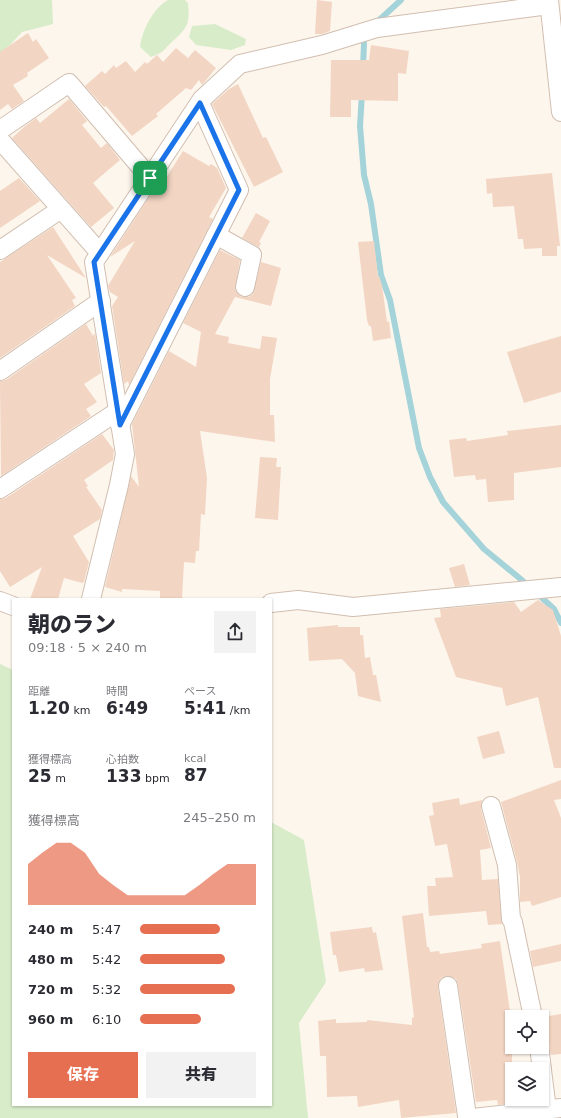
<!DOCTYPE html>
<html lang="ja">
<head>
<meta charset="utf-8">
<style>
	:root { --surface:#fff; --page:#f2f2f3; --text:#2b2b33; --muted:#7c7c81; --accent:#e76f51 }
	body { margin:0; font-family:"DejaVu Sans","Noto Sans JP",sans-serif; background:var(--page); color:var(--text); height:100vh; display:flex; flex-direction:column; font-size:15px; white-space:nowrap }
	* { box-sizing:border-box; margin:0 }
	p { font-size:13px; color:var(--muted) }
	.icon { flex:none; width:22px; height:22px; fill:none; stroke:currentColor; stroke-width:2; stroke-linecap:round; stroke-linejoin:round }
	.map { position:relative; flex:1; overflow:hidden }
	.sheet { position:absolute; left:12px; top:598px; width:260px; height:508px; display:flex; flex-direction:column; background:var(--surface); border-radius:0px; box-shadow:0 1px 3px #0004 }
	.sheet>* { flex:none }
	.tools { position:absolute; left:505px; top:1010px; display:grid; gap:8px }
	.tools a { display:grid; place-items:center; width:44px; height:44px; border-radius:0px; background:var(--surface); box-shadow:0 1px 3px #0004; font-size:20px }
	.pin { position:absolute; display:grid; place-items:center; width:34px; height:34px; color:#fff; margin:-17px; border-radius:8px; box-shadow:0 2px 6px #0006 }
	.round { display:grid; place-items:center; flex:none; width:42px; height:42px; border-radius:0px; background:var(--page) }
	.headline { display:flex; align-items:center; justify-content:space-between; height:68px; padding:0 16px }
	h1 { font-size:22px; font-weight:800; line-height:30px }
	.stats { display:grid; grid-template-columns:repeat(3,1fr); gap:6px; height:68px; padding:4px 16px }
	.stats div { display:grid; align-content:center }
	.stats b { font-size:17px; font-weight:800 }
	.stats small { font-size:11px; font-weight:400 }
	.stats p { font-size:11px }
	.chart { height:112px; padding:8px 16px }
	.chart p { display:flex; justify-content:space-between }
	.chart svg { width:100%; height:72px; margin-top:4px; fill:var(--accent); opacity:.7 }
	.action { display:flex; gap:8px; margin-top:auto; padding:8px 16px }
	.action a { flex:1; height:46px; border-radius:0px; background:var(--accent); color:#fff; font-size:16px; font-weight:800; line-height:46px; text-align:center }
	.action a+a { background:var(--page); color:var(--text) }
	ul { padding:0 16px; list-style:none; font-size:13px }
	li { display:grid; grid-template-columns:64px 48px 1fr; align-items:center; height:30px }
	li i { height:10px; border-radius:5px; background:var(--accent) }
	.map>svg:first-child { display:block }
	.green { fill:#d8ecc9 }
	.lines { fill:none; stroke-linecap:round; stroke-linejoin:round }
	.stream { stroke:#a5d3da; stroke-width:6 }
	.building { fill:#f3d5c3 }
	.street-casing { stroke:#d1beb0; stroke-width:20 }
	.street { stroke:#fff; stroke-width:18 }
	.route-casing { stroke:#fff; stroke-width:8 }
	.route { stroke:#1a73e8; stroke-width:5 }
</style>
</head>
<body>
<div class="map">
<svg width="561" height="1118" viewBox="0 0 561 1118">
	<rect width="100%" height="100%" fill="#fdf6ec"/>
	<g class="green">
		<path d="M0,0H52L53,24L22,32L0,56Z"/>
		<path d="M168,0H185L188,3C190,24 188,27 173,41C163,50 165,52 151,57L140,47C142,31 153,8 168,0Z"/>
		<path d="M215,24L246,39L245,45L231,50L196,45L189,37L192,26Z"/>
		<path d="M0,664L13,670V1105H271V822L304,840L326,982L299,1023L308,1118H0Z"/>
	</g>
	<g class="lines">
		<g class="stream">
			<path d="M377,22L401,0"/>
			<path d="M363,68L364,43"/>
			<path d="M362,93L360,126L364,175L371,204L381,275L390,300L419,448L430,477L443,502L484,549L523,581"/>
			<path d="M542,598L554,609L561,623"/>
		</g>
	</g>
	<g class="building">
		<path d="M317,0L332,2L330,31L322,34H315Z"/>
		<path d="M28,33L33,42L36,39L49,58L27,73L28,76L13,85L24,101L12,109L8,104L0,110V52Z"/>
		<path d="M371,45L409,51L406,74L398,73V101L351,100V117H330L331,60H369Z"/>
		<path d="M176,48L188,58L195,50L216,68L202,85L199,80L191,90L186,88L156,114L158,116L132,136L106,106L104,107L85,86L102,71L105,74L114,65L116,68L126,61L135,72L145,62L147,64L157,55L163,62Z"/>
		<path d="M238,84L263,138L266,137L283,172L254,187L212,104L229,89Z"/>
		<path d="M69,99L87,121L82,125L101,148L107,143L120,160L93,183L114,208L91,227L12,138L24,127L36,118L40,123Z"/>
		<path d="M183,151L209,166L211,164L217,168L226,188L209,217L213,219L129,385L128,381L124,384L112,306L118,297L110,292L108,286L135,241L110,257L163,176L166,178Z"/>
		<path d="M552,173L560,246H557V256H542V248L524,249L523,239H518L514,206L493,207L492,193L487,194L486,179Z"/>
		<path d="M19,178L40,201L0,228V191Z"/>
		<path d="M256,213L270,221L259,242L261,243L259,247L242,238Z"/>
		<path d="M53,227L86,278L47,255L76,298L72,300L75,306L0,358V262Z"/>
		<path d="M374,241L378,277L379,276L382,285L387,322L389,321L391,338L373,341L371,326H369L367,320L358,242Z"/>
		<path d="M220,250L240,260L235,290L238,294L242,297H249L253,294L261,262L281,268L271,306L235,297L215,334L229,337L228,343L260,349L262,336L277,338L270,379V415H274L275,442L200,431L207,478L205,515L201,514L199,551H196L195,563L184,562L182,599H160V591L122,589V592L105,587L131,476L139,487L132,424L169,351L196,367L201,332L183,323Z"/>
		<path d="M86,324L93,336L95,333L101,373L84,384L97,402L86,409L91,416L1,476L0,381L6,380Z"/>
		<path d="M561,336V392L524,403L507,352Z"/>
		<path d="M561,425V467L514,473V500L488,502L486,479L476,480L475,475L454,477L449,440L466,438L467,441L508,435L507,431Z"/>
		<path d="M102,434L114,450L113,460L84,480L88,486L86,487L102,510L100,519L73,536L89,562L84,582L82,583L64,578L58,599H30L42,567L10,587L0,571V499L6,498Z"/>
		<path d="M260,457L277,458L276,467H281L278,520L255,518Z"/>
		<path d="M464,564L470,585L455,587L449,568Z"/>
		<path d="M538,600L553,610L561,636V768H554L538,697L506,706L502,688L456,677L434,618L441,617L440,609L514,602L521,612Z"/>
		<path d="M338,625V627H360V635H363L365,658L370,657L373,675H376L381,702L358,696L355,673L342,659L309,661L307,628Z"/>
		<path d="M499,731L505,753L483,759L477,737Z"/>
		<path d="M561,780V799L554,800L561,818V897L532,906L530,901L520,902V877L517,862L501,802Z"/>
		<path d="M459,798L460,805L482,800L481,809L491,848L480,850L482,880L498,879L502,924L488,925L486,911L429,916L427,886H436L435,878L453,877L447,844L435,846L429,816L434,815L432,803Z"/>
		<path d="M423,913L427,947H429L430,952L439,951L440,954L482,948L481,944L500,941L512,1026V1103L498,1105L497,1100L476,1102L458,984L456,979L447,976L441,978L438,988L456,1113L401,1118L399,1100L358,1107L357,1096L327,1097L326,1056H320L318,1021L336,1019V1023L367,1022V1020L412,1025V1018L414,1017L402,916Z"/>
		<path d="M372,927L373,933L376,932L383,970L365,972L364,968L339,972L336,955H333L330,932Z"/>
		<path d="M561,944V961L533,967L530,951Z"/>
		<path d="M561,1014V1054L551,1055L549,1045L544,1038L542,1028L543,1017Z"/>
	</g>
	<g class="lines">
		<g class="street-casing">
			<g id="street">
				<path d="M549,0L561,112"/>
				<path d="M0,130L69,83L150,178"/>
				<path d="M0,140L100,253"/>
				<path d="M216,235L252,255L245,287"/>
				<path d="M0,250L61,209"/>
				<path d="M0,371L101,301"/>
				<path d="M120,425L239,190L200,103"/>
				<path d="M0,489L118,411"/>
				<path d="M91,599L119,485L125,454L94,262L202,99L240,64L322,45L377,28L549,5"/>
				<path d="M0,601L13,606"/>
				<path d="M271,603L298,600L353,607L561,587"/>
				<path d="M491,806L507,865L511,919L513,922L533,1017"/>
				<path d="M448,986L467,1116L473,1118L561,1108"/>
				<path d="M539,1047L542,1069"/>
				<path d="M542,1070L547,1110"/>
			</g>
		</g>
		<use href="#street" class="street"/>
	</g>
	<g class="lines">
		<g class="route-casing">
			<path id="route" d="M200,103L239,190L120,425L94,262Z"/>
		</g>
		<use href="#route" class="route"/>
	</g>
</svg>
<div class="tools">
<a><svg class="icon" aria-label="locate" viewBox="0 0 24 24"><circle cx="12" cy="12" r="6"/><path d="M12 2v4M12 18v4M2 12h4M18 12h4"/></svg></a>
<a><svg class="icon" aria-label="layers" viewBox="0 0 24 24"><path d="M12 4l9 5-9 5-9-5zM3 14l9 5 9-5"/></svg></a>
</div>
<div class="pin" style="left:150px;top:178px;background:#1e9e55"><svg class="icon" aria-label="arrive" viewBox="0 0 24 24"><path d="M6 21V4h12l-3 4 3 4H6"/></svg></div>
<section class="sheet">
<div class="headline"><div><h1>朝のラン</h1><p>09:18 · 5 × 240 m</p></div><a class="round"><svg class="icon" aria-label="share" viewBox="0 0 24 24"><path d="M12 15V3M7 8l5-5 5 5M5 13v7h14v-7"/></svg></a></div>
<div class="stats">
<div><p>距離</p><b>1.20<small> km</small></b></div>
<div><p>時間</p><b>6:49</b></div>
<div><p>ペース</p><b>5:41<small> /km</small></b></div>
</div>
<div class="stats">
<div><p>獲得標高</p><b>25<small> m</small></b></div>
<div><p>心拍数</p><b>133<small> bpm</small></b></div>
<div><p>kcal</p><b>87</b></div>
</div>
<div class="chart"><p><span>獲得標高</span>245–250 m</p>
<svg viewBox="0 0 160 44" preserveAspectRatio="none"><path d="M0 44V19L10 12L20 6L30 6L40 12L50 25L60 32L70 38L80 38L90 38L100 38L110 38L120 32L130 25L140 19L150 19L160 19V44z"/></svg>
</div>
<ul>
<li><b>240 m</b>5:47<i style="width:69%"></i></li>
<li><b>480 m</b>5:42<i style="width:73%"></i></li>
<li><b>720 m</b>5:32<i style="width:82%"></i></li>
<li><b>960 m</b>6:10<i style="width:53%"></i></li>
</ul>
<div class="action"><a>保存</a><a>共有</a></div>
</section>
</div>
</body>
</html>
